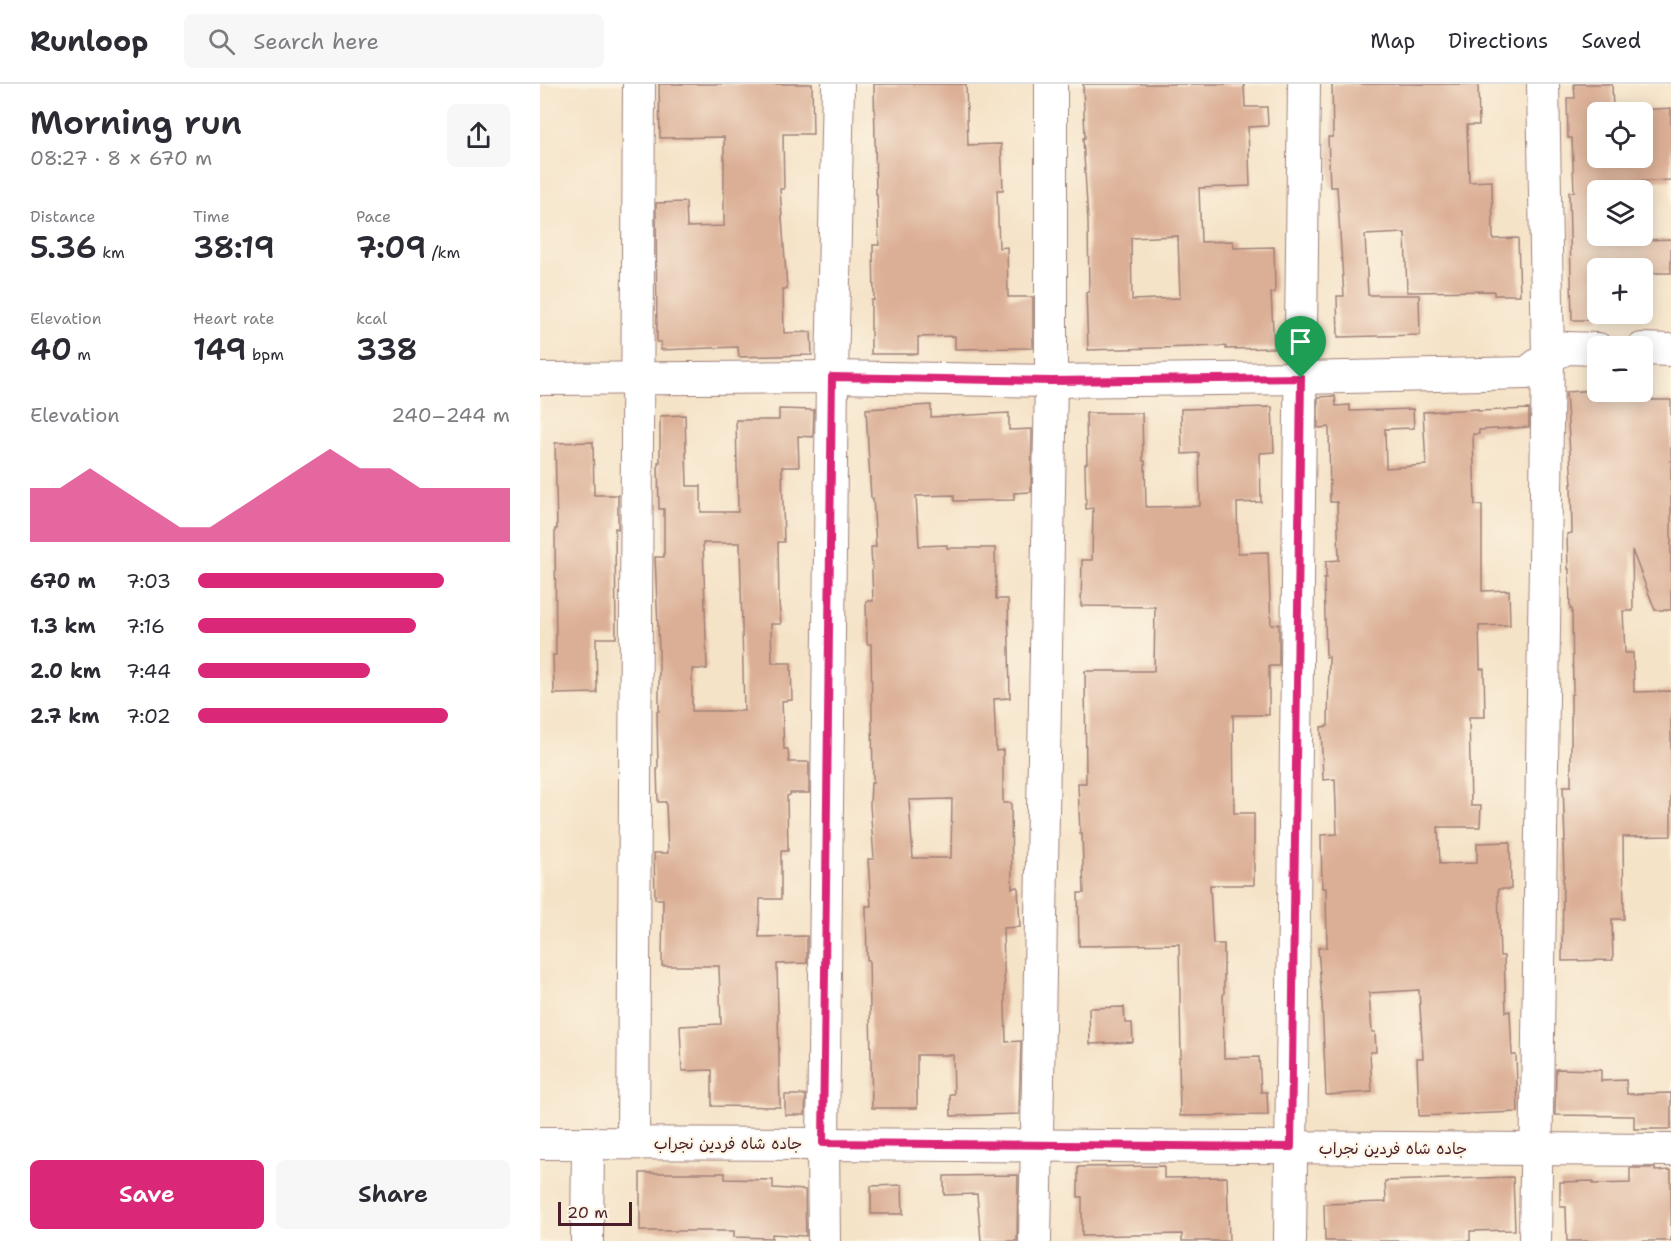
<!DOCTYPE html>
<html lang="en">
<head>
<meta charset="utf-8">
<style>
	:root { --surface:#fff; --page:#f7f7f7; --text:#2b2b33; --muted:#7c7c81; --line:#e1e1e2; --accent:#db2777 }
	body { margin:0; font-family:"Shantell Sans","Playpen Sans Arabic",sans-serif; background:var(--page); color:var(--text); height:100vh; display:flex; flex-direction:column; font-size:22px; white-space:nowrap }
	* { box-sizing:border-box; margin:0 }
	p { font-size:20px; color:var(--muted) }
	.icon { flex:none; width:33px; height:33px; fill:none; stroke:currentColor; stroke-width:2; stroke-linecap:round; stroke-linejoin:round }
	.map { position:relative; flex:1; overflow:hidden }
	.side { display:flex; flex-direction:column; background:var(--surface); width:540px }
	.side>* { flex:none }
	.controls { position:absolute; left:1047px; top:18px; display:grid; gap:12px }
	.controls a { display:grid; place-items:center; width:66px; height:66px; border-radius:9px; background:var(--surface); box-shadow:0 3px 15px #0003; font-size:30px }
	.scale { position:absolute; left:18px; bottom:15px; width:74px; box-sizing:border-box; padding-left:6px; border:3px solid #4a1f2b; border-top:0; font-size:16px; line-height:21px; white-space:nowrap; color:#4a1f2b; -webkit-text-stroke:4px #fcf5e5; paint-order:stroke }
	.pin { position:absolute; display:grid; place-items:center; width:51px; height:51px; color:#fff; margin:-62px -26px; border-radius:50% 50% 50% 0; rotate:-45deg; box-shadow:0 0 6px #0007 }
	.pin .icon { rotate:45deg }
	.round { display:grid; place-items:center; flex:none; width:63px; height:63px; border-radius:9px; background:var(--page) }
	.summary { display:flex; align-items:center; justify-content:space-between; height:102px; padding:0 30px }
	h1 { font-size:33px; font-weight:600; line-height:45px }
	.stats { display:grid; grid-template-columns:repeat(3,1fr); gap:9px; height:102px; padding:6px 30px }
	.stats div { display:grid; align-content:center }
	.stats b { font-size:30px; font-weight:600 }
	.stats small { font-size:16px; font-weight:400 }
	.stats p { font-size:16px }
	.chart { height:168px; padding:12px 30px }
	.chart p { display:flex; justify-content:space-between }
	.chart svg { width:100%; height:108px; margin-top:6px; fill:var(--accent); opacity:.7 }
	.action { display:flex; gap:12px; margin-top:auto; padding:12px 30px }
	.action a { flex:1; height:69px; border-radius:9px; background:var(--accent); color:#fff; font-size:24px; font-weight:600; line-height:69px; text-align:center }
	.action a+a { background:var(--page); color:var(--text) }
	ul { padding:0 30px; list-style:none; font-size:20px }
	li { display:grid; grid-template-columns:96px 72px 1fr; align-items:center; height:45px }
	li i { height:15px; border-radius:8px; background:var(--accent) }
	header { display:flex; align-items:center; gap:36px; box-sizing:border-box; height:84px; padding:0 30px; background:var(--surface); border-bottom:2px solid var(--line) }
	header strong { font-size:28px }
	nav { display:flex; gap:33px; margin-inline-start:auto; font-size:21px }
	.search { width:420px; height:54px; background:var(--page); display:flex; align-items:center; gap:15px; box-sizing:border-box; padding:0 21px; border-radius:9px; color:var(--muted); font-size:22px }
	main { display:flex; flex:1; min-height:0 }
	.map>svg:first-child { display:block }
	.building { fill:#dbaf95; fill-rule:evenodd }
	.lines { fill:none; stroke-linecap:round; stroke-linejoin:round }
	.minor-casing { stroke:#a0817a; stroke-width:34 }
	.minor { stroke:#fff; stroke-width:32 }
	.route-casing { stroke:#fff; stroke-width:12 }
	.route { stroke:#db2777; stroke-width:8 }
	.labels { text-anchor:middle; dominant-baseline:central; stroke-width:4.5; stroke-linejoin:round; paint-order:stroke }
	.street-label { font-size:16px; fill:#4a1f2b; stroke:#fcf5e5 }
</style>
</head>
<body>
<header>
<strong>Runloop</strong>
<div class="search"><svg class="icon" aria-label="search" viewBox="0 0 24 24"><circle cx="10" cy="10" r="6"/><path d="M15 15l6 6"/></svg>Search here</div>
<nav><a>Map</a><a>Directions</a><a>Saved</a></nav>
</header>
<main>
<section class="side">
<div class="summary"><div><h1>Morning run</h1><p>08:27 · 8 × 670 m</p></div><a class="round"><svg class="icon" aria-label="share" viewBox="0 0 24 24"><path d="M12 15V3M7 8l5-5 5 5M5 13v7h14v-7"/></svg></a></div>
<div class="stats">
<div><p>Distance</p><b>5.36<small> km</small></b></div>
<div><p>Time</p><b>38:19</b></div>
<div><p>Pace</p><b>7:09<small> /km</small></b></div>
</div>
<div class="stats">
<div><p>Elevation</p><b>40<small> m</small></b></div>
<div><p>Heart rate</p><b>149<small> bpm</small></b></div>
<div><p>kcal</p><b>338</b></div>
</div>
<div class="chart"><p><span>Elevation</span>240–244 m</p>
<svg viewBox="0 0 160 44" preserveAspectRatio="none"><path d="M0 44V22L10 22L20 14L30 22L40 30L50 38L60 38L70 30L80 22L90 14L100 6L110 14L120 14L130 22L140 22L150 22L160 22V44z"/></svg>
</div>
<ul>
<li><b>670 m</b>7:03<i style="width:79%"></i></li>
<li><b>1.3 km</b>7:16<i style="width:70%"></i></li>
<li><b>2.0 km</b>7:44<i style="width:55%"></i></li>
<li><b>2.7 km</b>7:02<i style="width:80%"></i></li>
</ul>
<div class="action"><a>Save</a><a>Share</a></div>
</section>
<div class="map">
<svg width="1131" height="1157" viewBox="0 0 1131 1157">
	<rect width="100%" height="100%" fill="#fcf5e5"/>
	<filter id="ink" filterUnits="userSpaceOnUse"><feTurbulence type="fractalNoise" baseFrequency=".0167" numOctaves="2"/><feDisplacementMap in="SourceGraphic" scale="12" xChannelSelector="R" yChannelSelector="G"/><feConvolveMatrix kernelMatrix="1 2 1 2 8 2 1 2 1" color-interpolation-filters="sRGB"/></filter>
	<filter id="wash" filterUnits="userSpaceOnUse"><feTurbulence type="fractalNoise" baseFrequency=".008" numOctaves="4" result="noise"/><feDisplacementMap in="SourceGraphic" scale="24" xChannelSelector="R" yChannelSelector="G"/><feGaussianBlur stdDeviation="1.35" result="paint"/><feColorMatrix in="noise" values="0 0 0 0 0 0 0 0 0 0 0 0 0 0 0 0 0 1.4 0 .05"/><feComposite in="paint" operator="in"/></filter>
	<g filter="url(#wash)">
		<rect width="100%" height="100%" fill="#f5e3c8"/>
		<g id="blocks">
			<g class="building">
				<path d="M119,0H272L273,50H243L244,105H240L247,205H243L244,249L271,248L272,271L199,273L198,263L121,266V258H117L116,119L146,118L147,143L184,142V53L120,54Z"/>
				<path d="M334,0H426L428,61L461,60L463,106H457L459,164L467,163L468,213H493V264L415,265V252L378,253V270H331V216H334L333,161H339L337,110H336Z"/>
				<path d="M543,0H704L705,23H727L728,42L708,43L710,102L659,104L661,158L693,157L694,164L734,163L735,208L731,209L734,264L686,265V262L548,266L546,208H549L548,138L543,54H545ZM638,152L640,214L592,216L591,154Z"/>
				<path d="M792,0H938L939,41H927L929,98L952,97L953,155L978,154L980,211H954V207L867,208L865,149L825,151L828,211H879L880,251L798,253L797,212H804L797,103H790L788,53H793Z"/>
				<path d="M1034,0H1072L1073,28H1058V74H1102V26L1131,24V96L1089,98V106H1058V152H1086V157L1131,155V189H1107V184H1058V236H1032L1029,108H1034L1032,54H1028L1027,14H1035Z"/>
				<path d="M1058,306V308H1111L1112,316H1131V526H1115L1092,466L1093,527H1083L1085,569H1093L1094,608L1131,607V752L1083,753L1084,835H1072L1073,876L1022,877L1023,793H1024L1023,758H1025L1023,702H1031V610H1033L1032,525H1030L1029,485H1028L1027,450L1032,449L1031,400H1032L1026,308Z"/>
				<path d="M795,312L796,322L810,321V327L873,325L874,344L845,345L846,384L886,381L883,328L938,325V327L989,325V343L939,346V350H933L935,421H942V507L969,506L970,541L939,542L940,585H944L945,633H929L931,722H941L940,743H898L900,780L937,779V759L970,758L971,805H958L960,872H964L966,928L970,927L972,971H976L978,1028L879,1032L877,974H883L879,906L829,909L832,948H835L836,968H830L832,1008L786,1011L782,918L778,864L787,863L786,804H782L781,751L797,750L795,695L783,696L781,643L788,642L789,573H786L784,494H786V477L799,476L797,418H790L789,343L778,344V313Z"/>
				<path d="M391,321V333L469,329V346L492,345L491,408L474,409V416L414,417V411L376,412L379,462L407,461V464H455L456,515H468L470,614L454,615L456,667L463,666V719H471L472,804L478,803L480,843L463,844L466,958L481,957L479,1030L411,1032L410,1010H414L413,971H377V1024H332L329,876H327L326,822H331L328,775H334L330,721L331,699H333L331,560H327L326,517H333L331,463H336L333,414H331L326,325ZM412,715L411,774H373L369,716Z"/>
				<path d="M732,323L734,368L720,369L721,418L697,419L698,469L728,468L731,541L739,540V582H729V631H693L694,729H714V801H670L673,860H684V910L683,911L684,974L719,973L721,1008H727L728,1031L640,1032L639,973H641L639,860L539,862L538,809H544L542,750H540L538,699H546L545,587H614L615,523L541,522L542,476H552L553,424L546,425L545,380L547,379L546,329H602L603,377H605L606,423L660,422L659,369L642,370L641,325Z"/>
				<path d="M239,325L274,326L273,353L258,352L259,383H242L244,458H238L239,519L241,540H231L232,579H251L252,616L242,617L244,665H248L249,678H269V709H250V711L247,712L248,767H241V815H220L219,853L267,852V879L237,880L240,1023L172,1022V986L142,987L140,942L181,940L179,882H122L123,815H115L114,769H128L126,718H118L117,685H118L117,627H119V567L115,473H124V425H119L118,378H120V332L145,331L147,402H161V428H198L196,336H239ZM163,459H200L204,627H152V585H167Z"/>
				<path d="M53,358L54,411H78V445L75,444L76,554H56L57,609L14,610L13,571H16L15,445H17L15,359Z"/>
				<path d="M584,923L585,939H592L593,958L550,960L549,924Z"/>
				<path d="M1016,985L1061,986V997L1086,996L1087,1010L1131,1009V1045H1094V1032L1015,1031Z"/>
				<path d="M245,1011H266L265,1031H245Z"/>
				<path d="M624,1082V1094L687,1093L689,1157H642V1150L542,1152V1113H538V1083Z"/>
				<path d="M1090,1084H1115V1087L1131,1086V1157H1027L1026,1123H1020V1098L1053,1097V1100L1090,1099Z"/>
				<path d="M100,1089H185V1095L233,1096V1104L265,1106L266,1152L232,1150V1154L194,1153V1147H100Z"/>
				<path d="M478,1091L477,1157H441L437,1110L404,1111V1092Z"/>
				<path d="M973,1093L975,1146L930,1147V1157H785L784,1120L846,1118L845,1097Z"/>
				<path d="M362,1101L363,1130H331V1102Z"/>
			</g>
		</g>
	</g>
	<g filter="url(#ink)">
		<use href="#blocks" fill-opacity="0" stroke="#a0817a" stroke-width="1.5"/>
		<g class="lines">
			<g class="minor-casing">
				<g id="minor">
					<path d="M1102,265L1131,266"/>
					<path d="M0,295L292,293L511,297L761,294L987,289L1008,273L1027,264L1058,265"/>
					<path d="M0,1059L283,1060L1131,1066"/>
					<path d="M93,1059L99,0"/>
					<path d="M47,1157L48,1059"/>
					<path d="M284,1157L283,1060L292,293L298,0"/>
					<path d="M495,1157L511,297V0"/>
					<path d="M750,1157L764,0"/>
					<path d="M995,1157L1008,273L1003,0"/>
				</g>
			</g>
			<use href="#minor" class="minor"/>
		</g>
	</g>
	<g class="lines" filter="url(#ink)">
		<g class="route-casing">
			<path id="route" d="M292,293L511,297L761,294L751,1063L283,1059Z"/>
		</g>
		<use href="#route" class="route"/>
	</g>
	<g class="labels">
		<g class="street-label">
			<text x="188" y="1059">جاده شاه فردین نجراب</text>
			<text x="853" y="1064">جاده شاه فردین نجراب</text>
		</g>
	</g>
</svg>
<div class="controls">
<a><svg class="icon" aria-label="locate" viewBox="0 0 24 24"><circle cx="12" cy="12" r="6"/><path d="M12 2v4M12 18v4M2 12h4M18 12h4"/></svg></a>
<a><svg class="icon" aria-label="layers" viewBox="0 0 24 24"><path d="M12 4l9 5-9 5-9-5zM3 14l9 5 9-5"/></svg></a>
<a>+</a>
<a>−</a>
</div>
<div class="scale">20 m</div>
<div class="pin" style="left:761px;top:294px;background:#1e9e55"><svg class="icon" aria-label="arrive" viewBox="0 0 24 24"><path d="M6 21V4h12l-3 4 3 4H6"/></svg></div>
</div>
</main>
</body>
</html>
